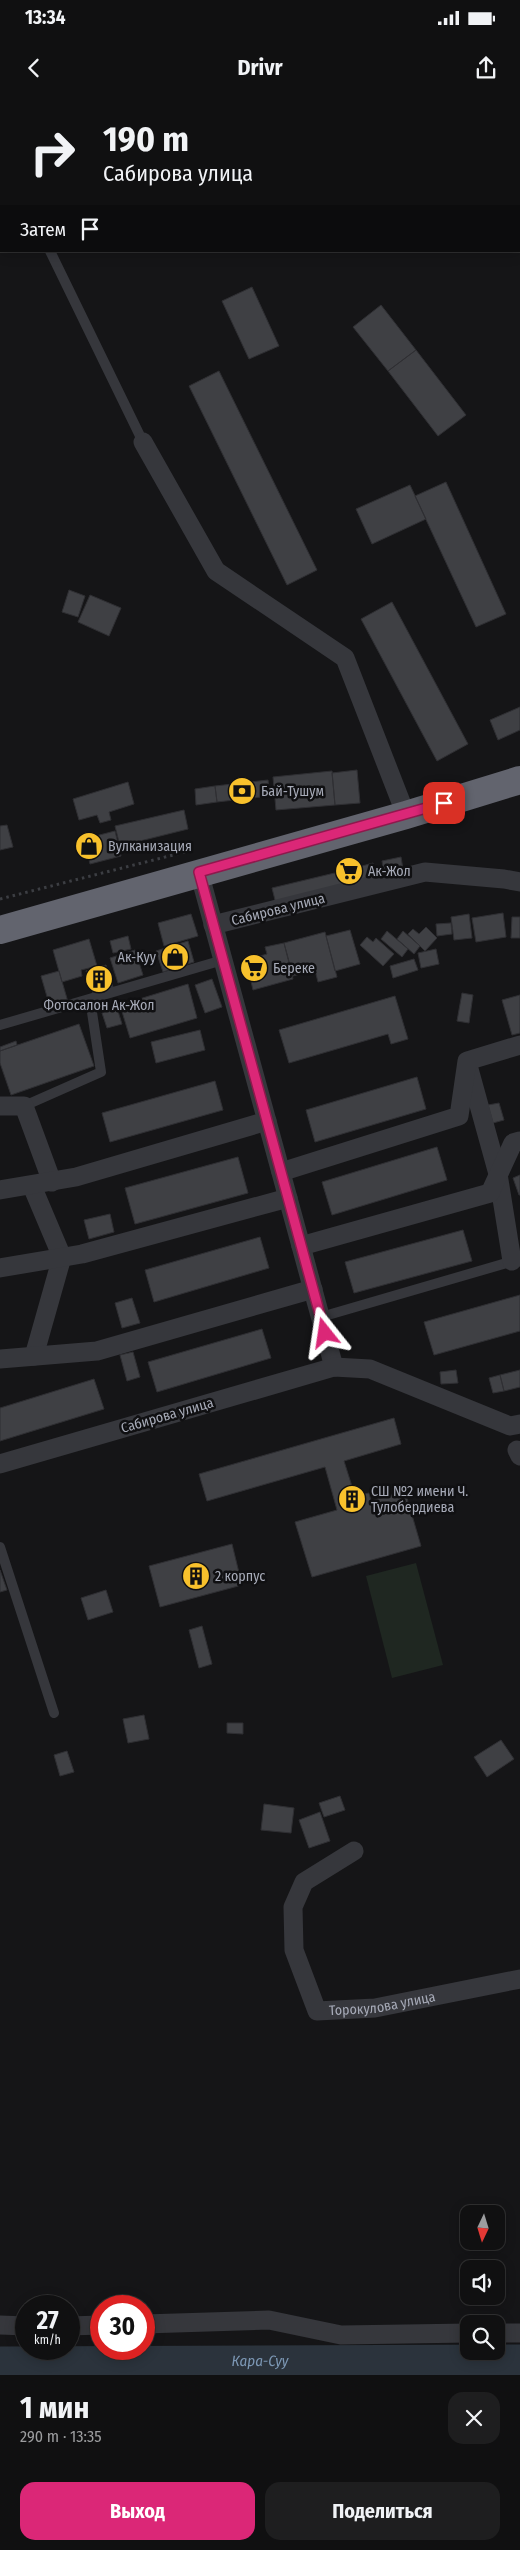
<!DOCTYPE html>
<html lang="ru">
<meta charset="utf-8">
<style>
:root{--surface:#101011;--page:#1e1e1f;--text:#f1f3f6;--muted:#9c9d9f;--line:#303031;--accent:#db2777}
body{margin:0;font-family:"Fira Sans Condensed",sans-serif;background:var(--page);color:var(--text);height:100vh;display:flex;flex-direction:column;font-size:19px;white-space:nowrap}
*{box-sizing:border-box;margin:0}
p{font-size:16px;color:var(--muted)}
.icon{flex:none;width:28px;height:28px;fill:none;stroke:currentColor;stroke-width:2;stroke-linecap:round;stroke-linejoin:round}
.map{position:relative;height:2275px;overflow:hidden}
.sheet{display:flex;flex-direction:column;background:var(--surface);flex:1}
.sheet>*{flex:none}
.top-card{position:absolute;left:0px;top:0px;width:520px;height:152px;box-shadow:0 2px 12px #0003,0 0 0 1px var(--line);background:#101011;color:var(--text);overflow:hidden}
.needle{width:32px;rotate:184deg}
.buttons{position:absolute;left:460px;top:2105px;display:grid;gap:10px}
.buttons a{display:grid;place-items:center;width:45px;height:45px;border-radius:10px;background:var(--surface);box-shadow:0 2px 12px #0003,0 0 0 1px var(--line);font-size:25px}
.speed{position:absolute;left:15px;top:2195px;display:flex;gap:10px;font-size:25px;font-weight:700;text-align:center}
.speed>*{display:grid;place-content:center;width:65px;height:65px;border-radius:50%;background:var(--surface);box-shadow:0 2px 12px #0003,0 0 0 1px var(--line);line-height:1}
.speed small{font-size:12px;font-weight:400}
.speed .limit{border:8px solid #d22;background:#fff;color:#111}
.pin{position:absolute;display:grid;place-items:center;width:42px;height:42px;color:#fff;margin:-21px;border-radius:10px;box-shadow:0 2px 8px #0006}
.me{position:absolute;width:55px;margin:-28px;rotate:345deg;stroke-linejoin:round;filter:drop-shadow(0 0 4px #0008)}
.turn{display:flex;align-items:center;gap:18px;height:105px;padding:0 20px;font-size:22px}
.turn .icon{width:65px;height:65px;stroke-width:2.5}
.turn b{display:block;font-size:35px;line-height:42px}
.then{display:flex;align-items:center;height:48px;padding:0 20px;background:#0003;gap:10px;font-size:19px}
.round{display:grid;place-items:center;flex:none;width:52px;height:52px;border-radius:15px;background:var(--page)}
.overview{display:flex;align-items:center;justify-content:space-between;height:85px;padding:0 20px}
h1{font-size:30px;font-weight:700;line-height:38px}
.action{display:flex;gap:10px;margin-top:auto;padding:10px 20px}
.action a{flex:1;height:58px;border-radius:15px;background:var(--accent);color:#fff;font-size:20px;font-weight:700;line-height:58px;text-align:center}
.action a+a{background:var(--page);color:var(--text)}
.status{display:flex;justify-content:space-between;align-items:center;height:35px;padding:0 25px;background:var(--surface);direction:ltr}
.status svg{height:14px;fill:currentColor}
header{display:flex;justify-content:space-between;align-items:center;height:65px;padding:0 20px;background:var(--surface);font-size:22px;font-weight:700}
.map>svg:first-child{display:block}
.green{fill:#1f2721}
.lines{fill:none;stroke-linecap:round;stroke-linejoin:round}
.river{stroke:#2b333c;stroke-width:31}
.building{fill:#3f4044;stroke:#2f2f33}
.path{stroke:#3c3e43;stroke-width:3;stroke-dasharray:2.5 4;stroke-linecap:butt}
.lane{stroke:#36373c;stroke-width:10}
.street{stroke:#36373c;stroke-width:19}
.highway{stroke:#62646e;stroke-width:28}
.route-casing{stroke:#8e194d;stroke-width:12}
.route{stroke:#db2777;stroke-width:9}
.labels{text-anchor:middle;stroke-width:5;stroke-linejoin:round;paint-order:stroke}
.poi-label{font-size:14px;fill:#a7abb8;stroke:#101012;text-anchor:start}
.street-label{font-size:14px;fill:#a7abb8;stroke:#101012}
.water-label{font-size:15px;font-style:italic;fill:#7c97b4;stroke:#101012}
</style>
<div class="status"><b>13:34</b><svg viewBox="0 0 49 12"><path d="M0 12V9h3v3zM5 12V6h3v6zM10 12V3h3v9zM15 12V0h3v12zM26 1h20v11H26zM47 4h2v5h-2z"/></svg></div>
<header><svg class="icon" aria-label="back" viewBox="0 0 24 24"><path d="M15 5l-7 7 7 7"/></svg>Drivr<svg class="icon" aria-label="share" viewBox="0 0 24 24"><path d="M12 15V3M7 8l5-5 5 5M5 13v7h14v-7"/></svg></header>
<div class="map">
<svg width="520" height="2275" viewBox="0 0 520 2275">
<rect width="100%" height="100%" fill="#151517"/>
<path class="green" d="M416,1463L443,1565L392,1578L366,1476Z"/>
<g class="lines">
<path class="river" id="s1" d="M0,2262L520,2260"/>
</g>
<path class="building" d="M252,187L279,246L249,259L222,201Z
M381,205L416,250L388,271L353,227Z
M416,250L466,315L438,336L388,271Z
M219,271L317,470L287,485L189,286Z
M446,382L506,514L476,527L415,396Z
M410,385L426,419L372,444L356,409Z
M69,490L85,496L78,517L62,512Z
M90,495L121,508L109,536L78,522Z
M392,502L468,644L437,661L361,519Z
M520,607V630L498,640L490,620Z
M357,670L360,703L335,705L332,673Z
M332,671L335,705L276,710L273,677Z
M268,680L270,696L217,702L215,686Z
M128,682L134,704L109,712L111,720L100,723L97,715L79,720L73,699Z
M215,686L217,702L196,705L195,689Z
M184,710L188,729L120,746L115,726Z
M7,725L13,747L0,750V726Z
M115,731L121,756L90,764L84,739Z
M401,757L403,769L384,772L382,761Z
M373,763L377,779L348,786L344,771Z
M343,771L347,787L276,804L272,788Z
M503,813L506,837L476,842L472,818Z
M191,814L198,836L164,846L158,823Z
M469,814L472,838L454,840L451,817Z
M512,817H520V838H511Z
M451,823L452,834L437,836L436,824Z
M426,827L437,838L425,851L408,834L413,829L419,834Z
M350,830L360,864L335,871L326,836Z
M387,831L408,849L402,857L381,839Z
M403,831L420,846L414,854L397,839Z
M325,832L337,877L318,882L315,870L293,876L284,843Z
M128,836L131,849L113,853L110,841Z
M367,837L373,842L376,838L394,854L383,866L360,845Z
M89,839L97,866L81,870L82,876L62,882L53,850Z
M188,841L194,862L163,872L156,851Z
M284,843L293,879L253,890L246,860L267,854L265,847Z
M436,849L439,864L421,868L418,853Z
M135,850L143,875L118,883L110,858Z
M414,859L418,870L393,878L390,866Z
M106,865L113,887L93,893L86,871Z
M59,871L68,902L50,907L41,876Z
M212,879L222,907L205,913L195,885Z
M188,884L197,918L130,938L120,905Z
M462,893L473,895L469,923L457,921Z
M520,895V933L512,935L502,900Z
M395,896L408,939L391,944L388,934L289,963L279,930Z
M117,908L122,924L107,928L102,913Z
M79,924L94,966L11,995L0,963V951Z
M200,930L205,950L156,963L151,942Z
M16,941L17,945L0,951V947Z
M417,977L426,1009L315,1042L306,1010Z
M215,981L223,1010L110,1042L102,1013Z
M499,1003L504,1020L493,1023L488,1005Z
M437,1047L447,1080L332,1115L322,1082Z
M238,1057L248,1093L135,1124L125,1088Z
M520,1075V1095H519L513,1078Z
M110,1114L114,1132L89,1139L84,1120Z
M463,1130L472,1161L354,1193L345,1162Z
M260,1137L269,1168L154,1202L145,1170Z
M520,1195V1231L434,1255L424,1222Z
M132,1198L140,1223L122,1228L115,1203Z
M262,1229L271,1258L157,1292L148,1262Z
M133,1252L140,1277L127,1281L120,1255Z
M456,1270L458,1283L441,1284L440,1272Z
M520,1270V1287L504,1291L500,1275Z
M500,1275L504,1291L493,1293L489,1278Z
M94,1279L104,1309L0,1341V1308Z
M394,1318L401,1344L344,1361L355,1396L369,1393L371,1401L405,1391L421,1446L312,1477L295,1422L337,1410L325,1367L207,1401L199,1374Z
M232,1444L242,1485L160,1507L149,1466Z
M0,1470L7,1490L0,1492Z
M106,1490L113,1512L88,1520L81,1498Z
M202,1526L212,1564L199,1568L189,1530Z
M144,1615L149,1639L128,1643L123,1619Z
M227,1623H243V1634L227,1633Z
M501,1640L514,1659L487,1677L474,1657Z
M67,1651L74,1672L60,1676L54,1655Z
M340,1696L345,1710L324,1717L319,1703Z
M264,1704L294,1708L291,1733L261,1730Z
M320,1712L330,1741L309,1748L299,1720Z"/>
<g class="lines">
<path class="path" d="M0,799L193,750"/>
<path class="lane" d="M0,48L1,50
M50,151L143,342
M0,925L223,860
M24,1006L101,972L90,899
M321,1217L517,1160
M0,1447L54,1613"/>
<g class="street">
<path d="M143,342L216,471L345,558L406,715"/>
<path d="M199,772L334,1267"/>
<path d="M213,825L425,772L504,779L520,782"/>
<path d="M469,969L498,1074L512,1161"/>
<path d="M0,1006H24L52,1082"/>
<path d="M281,1072L459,1016L467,961L520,945"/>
<path d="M32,1086L62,1157L34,1256"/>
<path d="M0,1090L76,1077L267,1021"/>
<path d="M301,1146L490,1093L513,1043L520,1041"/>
<path d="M0,1168L82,1154L288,1098"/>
<path d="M0,1259L97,1251L313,1189"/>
<path d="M517,1350L520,1356"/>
<path d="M0,1364L334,1267L370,1269L510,1326L520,1324"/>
<path id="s2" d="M354,1751L304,1782L293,1807L294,1850L317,1911L375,1908L520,1879"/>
<path d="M144,2224L269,2220L341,2235L469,2233"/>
<path d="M0,2225L26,2226"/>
<path d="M69,2226L101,2225"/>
<path d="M496,2233H520"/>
</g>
<path class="highway" d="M0,830L406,715L520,680"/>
</g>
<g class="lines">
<g class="route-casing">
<path id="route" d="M325,1233L199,772L444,703"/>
</g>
<use href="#route" class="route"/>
</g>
<defs>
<g id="bank-disc" transform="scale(1.4375)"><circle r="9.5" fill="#f8c12c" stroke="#101012"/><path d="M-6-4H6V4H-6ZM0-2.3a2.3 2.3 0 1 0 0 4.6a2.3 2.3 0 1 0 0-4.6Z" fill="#111"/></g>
<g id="shop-disc" transform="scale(1.4375)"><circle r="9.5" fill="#f8c12c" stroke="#101012"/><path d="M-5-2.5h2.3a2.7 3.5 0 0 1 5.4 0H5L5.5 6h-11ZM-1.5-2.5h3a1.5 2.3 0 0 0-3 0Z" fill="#111"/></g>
<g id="supermarket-disc" transform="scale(1.4375)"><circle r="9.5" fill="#f8c12c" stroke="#101012"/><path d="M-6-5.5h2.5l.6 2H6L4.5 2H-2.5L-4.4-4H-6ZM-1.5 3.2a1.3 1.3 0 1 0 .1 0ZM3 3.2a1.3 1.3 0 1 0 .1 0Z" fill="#111"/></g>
<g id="building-disc" transform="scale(1.4375)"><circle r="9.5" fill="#f8c12c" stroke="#101012"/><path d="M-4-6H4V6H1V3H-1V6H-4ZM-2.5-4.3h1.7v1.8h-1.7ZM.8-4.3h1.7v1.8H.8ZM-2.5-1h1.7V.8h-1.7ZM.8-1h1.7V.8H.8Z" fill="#111"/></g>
</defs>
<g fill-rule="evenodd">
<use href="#bank-disc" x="242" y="691"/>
<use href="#shop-disc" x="89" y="746"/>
<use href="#supermarket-disc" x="349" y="771"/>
<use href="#shop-disc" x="175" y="857"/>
<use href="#supermarket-disc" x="254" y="868"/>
<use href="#building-disc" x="99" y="879"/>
<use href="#building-disc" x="352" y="1399"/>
<use href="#building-disc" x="196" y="1476"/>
</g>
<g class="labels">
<g class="poi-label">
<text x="261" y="696">Бай-Тушум</text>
<text x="108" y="751">Вулканизация</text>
<text x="368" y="776">Ак-Жол</text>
<text x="156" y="862" text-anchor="end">Ак-Куу</text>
<text x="273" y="873">Береке</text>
<text x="99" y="910" text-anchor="middle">Фотосалон Ак-Жол</text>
<text x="371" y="1396">СШ №2 имени Ч.<tspan x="371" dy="16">Тулобердиева</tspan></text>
<text x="215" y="1481">2 корпус</text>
</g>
<g class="street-label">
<text transform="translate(278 809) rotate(-14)" y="5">Сабирова улица</text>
<text transform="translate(167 1315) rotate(-16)" y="5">Сабирова улица</text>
<text dy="5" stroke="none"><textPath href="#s2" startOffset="260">Торокулова улица</textPath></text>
</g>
<g class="water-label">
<text dy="5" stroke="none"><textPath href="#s1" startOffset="260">Кара-Суу</textPath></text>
</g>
</g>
</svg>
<div class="buttons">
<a><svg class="needle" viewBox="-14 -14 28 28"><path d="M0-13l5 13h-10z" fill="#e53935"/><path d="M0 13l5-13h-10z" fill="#9c9d9f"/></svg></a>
<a><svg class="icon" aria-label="sound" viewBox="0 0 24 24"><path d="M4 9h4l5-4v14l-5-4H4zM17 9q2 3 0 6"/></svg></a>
<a><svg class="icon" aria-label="search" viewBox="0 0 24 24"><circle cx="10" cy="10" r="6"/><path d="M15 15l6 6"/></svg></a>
</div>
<div class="speed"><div>27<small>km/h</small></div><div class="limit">30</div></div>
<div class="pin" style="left:444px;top:703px;background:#d93025"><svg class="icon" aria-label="arrive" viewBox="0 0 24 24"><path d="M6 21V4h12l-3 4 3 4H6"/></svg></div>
<svg class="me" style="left:325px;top:1233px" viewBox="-20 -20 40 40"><path d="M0-17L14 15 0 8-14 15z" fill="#db2777" stroke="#fff" stroke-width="4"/></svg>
<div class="top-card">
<div class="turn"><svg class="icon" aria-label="right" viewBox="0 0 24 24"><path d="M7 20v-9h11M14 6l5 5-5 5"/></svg><div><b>190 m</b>Сабирова улица</div></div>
<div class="then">Затем<svg class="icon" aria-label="arrive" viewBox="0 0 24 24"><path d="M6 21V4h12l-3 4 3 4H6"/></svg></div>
</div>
</div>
<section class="sheet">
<div class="overview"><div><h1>1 мин</h1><p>290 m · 13:35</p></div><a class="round"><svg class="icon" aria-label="close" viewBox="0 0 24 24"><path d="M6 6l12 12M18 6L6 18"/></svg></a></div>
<div class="action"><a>Выход</a><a>Поделиться</a></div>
</section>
